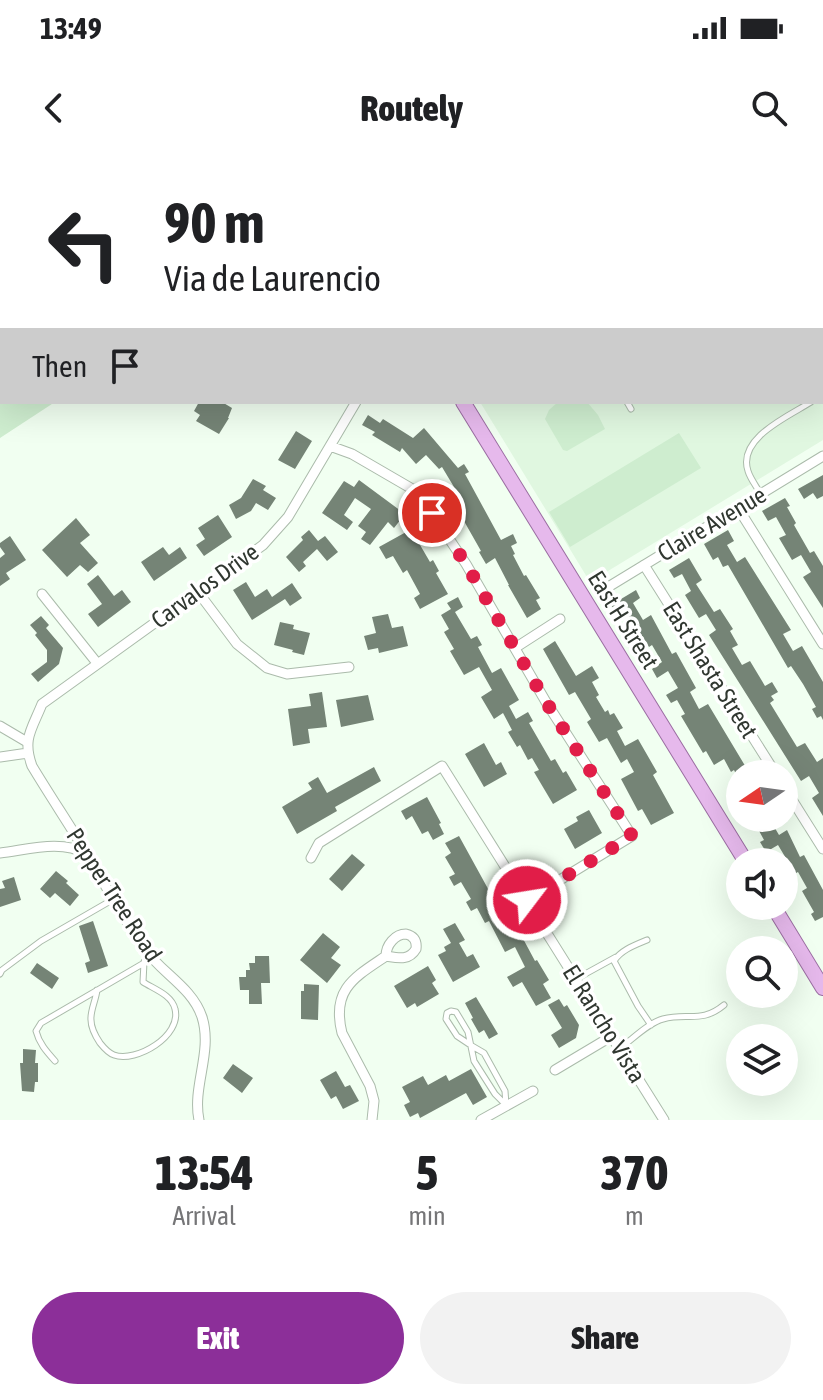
<!DOCTYPE html>
<style>
:root{--surface:#fff;--page:#f2f2f2;--text:#202124;--muted:#757577;--accent:#8c2f99}
body{margin:0;font-family:"Asap Condensed",sans-serif;background:var(--page);color:var(--text);height:100vh;display:flex;flex-direction:column;font-size:30px;white-space:nowrap}
*{box-sizing:border-box;margin:0}
p{font-size:26px;color:var(--muted)}
.icon{flex:none;width:44px;height:44px;fill:none;stroke:currentColor;stroke-width:2;stroke-linecap:round;stroke-linejoin:round}
.map{position:relative;height:960px;overflow:hidden}
.panel{display:flex;flex-direction:column;background:var(--surface);flex:1}
.panel>*{flex:none}
.hud{position:absolute;left:0px;top:0px;width:824px;height:244px;box-shadow:0 8px 32px #0002;background:#fff;color:var(--text);overflow:hidden}
.needle{width:52px;rotate:257deg}
.tools{position:absolute;left:726px;top:600px;display:grid;gap:16px}
.tools a{display:grid;place-items:center;width:72px;height:72px;border-radius:50%;background:var(--surface);box-shadow:0 8px 32px #0002;font-size:40px}
.pin{position:absolute;display:grid;place-items:center;width:68px;height:68px;color:#fff;margin:-34px;border:4px solid #fff;border-radius:50%;box-shadow:0 2px 8px #0007}
.me{position:absolute;width:88px;margin:-44px;rotate:59deg;stroke-linejoin:round;filter:drop-shadow(0 0 6px #0008)}
.turn{display:flex;align-items:center;gap:28px;height:168px;padding:0 32px;font-size:36px}
.turn .icon{width:104px;height:104px;stroke-width:2.5}
.turn b{display:block;font-size:56px;line-height:68px}
.then{display:flex;align-items:center;height:76px;padding:0 32px;background:#0003;gap:16px;font-size:30px}
.eta{display:flex;justify-content:space-evenly;align-items:center;height:136px;text-align:center}
.eta b{font-size:48px;font-weight:800;line-height:56px}
.cta{display:flex;gap:16px;margin-top:auto;padding:16px 32px}
.cta a{flex:1;height:92px;border-radius:48px;background:var(--accent);color:#fff;font-size:32px;font-weight:800;line-height:92px;text-align:center}
.cta a+a{background:var(--page);color:var(--text)}
.status{display:flex;justify-content:space-between;align-items:center;height:56px;padding:0 40px;background:var(--surface);direction:ltr}
.status svg{height:22px;fill:currentColor}
header{display:flex;justify-content:space-between;align-items:center;height:104px;padding:0 32px;background:var(--surface);font-size:36px;font-weight:800}
.map>svg:first-child{display:block}
.built{fill:#e0f7e0}
.green{fill:#ceedcf}
.building{fill:#758476}
.lines{fill:none;stroke-linecap:round;stroke-linejoin:round}
.lane-casing{stroke:#abbbab;stroke-width:7}
.street-casing{stroke:#abbbab;stroke-width:11}
.primary-casing{stroke:#9b6ea2;stroke-width:16}
.highway-casing{stroke:#9b6ea2;stroke-width:20}
.lane{stroke:#fff;stroke-width:5}
.street{stroke:#fff;stroke-width:9}
.primary{stroke:#e6b9ec;stroke-width:14}
.highway{stroke:#d58bdf;stroke-width:18}
.route{stroke:#e11d48;stroke-width:14;stroke-dasharray:0 25.2}
.labels{text-anchor:middle;stroke-width:7;stroke-linejoin:round;paint-order:stroke}
.street-label{font-size:24px;fill:#303730;stroke:#fff}
</style>
<div class="status"><b>13:49</b><svg viewBox="0 0 49 12"><path d="M0 12V9h3v3zM5 12V6h3v6zM10 12V3h3v9zM15 12V0h3v12zM26 1h20v11H26zM47 4h2v5h-2z"/></svg></div>
<header><svg class="icon" aria-label="back" viewBox="0 0 24 24"><path d="M15 5l-7 7 7 7"/></svg>Routely<svg class="icon" aria-label="search" viewBox="0 0 24 24"><circle cx="10" cy="10" r="6"/><path d="M15 15l6 6"/></svg></header>
<div class="map">
<svg width="823" height="960" viewBox="0 0 823 960">
<rect width="100%" height="100%" fill="#f1fff1"/>
<path class="built" d="M340,0H823V280L590,422L480,242H822V2H341Z"/>
<path class="green" d="M2,86V242H55L0,278V88Z
M558,242H587L598,255L605,269L567,291L563,290L545,259L549,250Z
M679,273L701,308L570,387L549,352Z"/>
<path class="building" d="M199,242H222L232,248L228,258H229L219,274L196,261L200,255L194,251Z
M368,255L380,263L383,259L413,278L424,268L458,308L464,304L469,312L465,314L501,380L513,374L517,383L511,386L515,394L513,395L524,416L526,415L540,438L536,440L541,449L527,458L508,425H509L495,398L486,404L479,392L481,391L456,347L454,348L448,337L457,332L442,307L439,309L426,295L416,304L402,288L400,292L372,275L375,272L362,265Z
M296,271L312,281L295,309L278,300Z
M823,315V336L817,339L813,333L804,339L798,329Z
M253,319L266,326L263,330L276,338L268,350L256,343L251,351L236,359L229,345L241,338Z
M359,320L405,354L394,368L388,362L370,385L361,379L366,372L358,366L371,349L355,338L344,355L353,362L347,370L322,353L344,321L354,327Z
M785,338L790,346L787,347L796,363L794,365L810,393L814,391L823,406V448L803,417L811,412L801,395L792,400L779,378L786,375L776,357L768,361L762,351Z
M218,355L232,377L204,396L196,385L205,379L198,368Z
M76,358L90,375L80,383L98,403L88,412L80,405L67,417L42,390Z
M417,366L422,375L416,378L430,402L433,400L439,411L436,413L448,434L420,449L414,438L420,434L407,410L403,413L393,396L386,399L379,387Z
M309,370L318,381L325,376L338,392L327,401L317,389L303,402L306,406L299,412L286,397L303,380L301,377Z
M728,370L734,381L727,385L737,402L745,397L791,470L783,474L793,491L802,486L823,522V560L821,556L817,558L812,549L816,547L803,524L791,506L788,508L728,405L723,407L718,397L713,400L704,384Z
M10,376L26,400L6,413L10,419L0,426V398L5,394L0,387V383Z
M163,387L169,395L180,387L187,398L154,421L141,402Z
M689,398L702,420L696,424L714,452L720,449L733,469L730,471L738,485L732,488L742,505L750,501L765,526L772,522L778,532L771,536L774,540L770,543L797,587L805,583L817,602L823,598V656L812,638L819,633L809,616L801,621L709,475L716,470L706,454L699,458L685,435L691,431L682,414L674,418L669,410Z
M98,415L114,436L122,430L131,442L98,467L88,454L102,444L87,424Z
M246,422L255,437L267,429L272,437L292,423L302,438L290,446L285,439L252,460L233,430Z
M636,430L640,438L633,443L643,460L651,455L672,494L676,492L696,528L690,532L699,549L708,544L750,614H736L734,610L731,612L724,599L714,605L706,591L703,593L681,556L685,554L677,540L671,543L666,535L678,528L668,511L657,518L652,509L662,502L652,485L649,487L633,462L629,465L624,456L619,459L611,445Z
M458,437L463,447L455,452L471,479L477,476L482,485L478,487L492,513L501,508L519,540L509,546L516,559L528,552L533,561L529,563L551,601L555,599L563,613L566,611L577,630L553,644L534,612L539,610L532,598L528,600L520,585L517,587L508,572L512,570L503,553L494,559L481,537L492,530L479,507L464,515L450,491L454,489L444,472L449,469L441,455L451,449L447,443Z
M388,454L392,468L403,466L408,486L379,493L378,488L368,490L364,476L376,473L372,457Z
M41,456L49,465L46,468L63,488L59,504L38,522L31,514L47,502V490L35,475L37,473L30,465Z
M280,462L294,465L293,469L310,473L304,495L292,492L293,490L274,485Z
M555,481L576,516L592,506L599,518L592,522L599,535L596,537L605,552L608,550L610,555L614,553L623,568L617,571L625,586L638,579L657,612L653,615L674,653L651,665L642,649L638,651L621,619L634,612L627,599L621,603L607,578L599,582L587,562L591,559L575,532L569,535L543,489Z
M322,532L327,567L308,569L310,583L293,586L288,549L311,546L309,534Z
M368,535L374,560L341,567L336,540Z
M484,583L496,605L501,602L507,614L484,627L465,594Z
M374,607L381,621L335,647L337,651L297,674L282,647L312,629L308,623L318,617L327,633Z
M427,637L441,663L439,664L444,674L433,680L428,671L422,674L412,656L406,660L401,651Z
M589,650L602,673L575,689L564,669L578,661L576,657Z
M760,658H769L779,675L787,670L800,697L804,695L823,730V757L815,761L811,754L814,752L802,731L807,728L798,712L792,715L787,707L790,705L778,685L766,692L760,682L764,680L758,669L764,665Z
M459,676L514,776L520,773L535,801L537,800L549,820L543,824L551,838L536,846L522,822L513,827L507,817L525,807L515,787L505,792L489,761L485,763L477,748L471,751L466,742L471,739L461,722L454,726L449,717L455,714L445,697L451,693L445,683Z
M352,694L365,705L342,731L329,719Z
M56,711L68,721L66,723L79,735L70,746L55,733L50,738L40,729Z
M14,717L21,740L0,747V729L5,728L2,721Z
M93,761L108,806L88,813L85,803L90,801L79,766Z
M455,763L465,780L459,783L467,797L473,794L480,807L453,822L438,795L446,791L444,787L451,783L443,769Z
M323,773L340,787L331,798L341,805L327,823L300,800Z
M255,796H269L270,823H261L262,844H249V830H240L239,817H246V810H250L249,803H255Z
M37,803L59,818L52,829L30,813Z
M428,806L436,820L432,823L439,834L417,847L415,843L407,848L394,826Z
M304,824L319,825L318,860L301,859V831H304Z
M476,837L498,874L489,879L484,870L479,873L471,859L473,858L465,843Z
M559,839L564,847L567,845L579,865L576,878L559,888L551,875L562,868L548,845Z
M23,889L36,890L35,903H38V922H35L34,932L22,931L20,903H23Z
M233,904L253,918L242,933L223,918Z
M471,909L487,937L473,945L466,933L420,958L418,953L410,957L404,945L410,942L402,927L423,916L428,925L446,915L449,921Z
M336,911L345,927L350,925L359,941L343,949L336,936L331,939L320,920Z"/>
<g class="lines">
<g class="lane-casing">
<path id="lane" d="M764,2L768,0
M822,235H823
M627,242L631,249
M760,333C756,326 750,318 748,311C737,278 789,256 811,242
M647,780C635,785 621,790 614,801L638,846L651,865
M0,814L2,810L41,781L112,740
M576,819L616,797
M97,830C96,840 90,851 91,860C91,868 96,877 100,883C104,888 108,893 114,895C136,903 182,876 175,849C172,835 154,829 143,822L144,802
M472,886L457,876L446,859L447,853L451,851L456,852L468,872L474,901L495,934L506,945L505,931L484,893L472,886
M620,888C633,879 648,863 663,859C688,852 701,864 724,845
M55,901C46,891 39,883 36,871L41,863L144,803"/>
</g>
<g class="street-casing">
<path id="street" d="M330,286L352,294L414,330L421,337L466,404L546,542L632,676L527,740
M738,348L823,484
M644,405L776,614
M198,432L237,484L267,508L287,514L349,507
M600,432L823,296
M42,434L97,503
M515,488L560,459
M0,566L27,582
M0,597L28,593
M784,627L823,689
M0,693C27,690 62,679 86,694
M311,698L319,683L442,606L664,960
M555,910L612,876
M199,960C192,926 213,892 202,857C192,827 161,813 144,788C123,758 105,725 87,694C69,664 50,636 32,606C22,579 32,569 42,544L263,385L288,357L356,242
M372,960L374,941L370,926L342,873C331,829 355,817 386,796C386,785 395,774 406,774C414,776 417,781 416,789C409,801 398,798 386,796
M481,960L533,931"/>
</g>
<g class="primary-casing">
<path id="primary" d="M304,0L305,2
M328,0L329,2
M463,242L746,702
M773,746L823,828"/>
</g>
<g class="highway-casing">
<path id="highway" d="M75,2L77,0
M0,69L2,68
M0,90L2,89"/>
</g>
<use href="#lane" class="lane"/>
<use href="#street" class="street"/>
<use href="#primary" class="primary"/>
<use href="#highway" class="highway"/>
</g>
<g class="lines">
<path class="route" d="M432,353L466,404L546,542L632,676L527,740"/>
</g>
<g class="labels">
<g class="street-label">
<text transform="translate(712 364) rotate(-31)" y="8">Claire Avenue</text>
<text transform="translate(205 426) rotate(-36)" y="8">Carvalos Drive</text>
<text transform="translate(623 460) rotate(58)" y="8">East H Street</text>
<text transform="translate(710 510) rotate(58)" y="8">East Shasta Street</text>
<text transform="translate(114 735) rotate(57)" y="8">Pepper Tree Road</text>
<text transform="translate(604 864) rotate(58)" y="8">El Rancho Vista</text>
</g>
</g>
</svg>
<div class="tools">
<a><svg class="needle" viewBox="-14 -14 28 28"><path d="M0-13l5 13h-10z" fill="#e53935"/><path d="M0 13l5-13h-10z" fill="#757577"/></svg></a>
<a><svg class="icon" aria-label="sound" viewBox="0 0 24 24"><path d="M4 9h4l5-4v14l-5-4H4zM17 9q2 3 0 6"/></svg></a>
<a><svg class="icon" aria-label="search" viewBox="0 0 24 24"><circle cx="10" cy="10" r="6"/><path d="M15 15l6 6"/></svg></a>
<a><svg class="icon" aria-label="layers" viewBox="0 0 24 24"><path d="M12 4l9 5-9 5-9-5zM3 14l9 5 9-5"/></svg></a>
</div>
<div class="pin" style="left:432px;top:353px;background:#d93025"><svg class="icon" aria-label="arrive" viewBox="0 0 24 24"><path d="M6 21V4h12l-3 4 3 4H6"/></svg></div>
<svg class="me" style="left:527px;top:740px" viewBox="-20 -20 40 40"><circle r="17" fill="#e11d48" stroke="#fff" stroke-width="3"/><path d="M0-11L8 9 0 5-8 9z" fill="#fff"/></svg>
<div class="hud">
<div class="turn"><svg class="icon" aria-label="left" viewBox="0 0 24 24"><path d="M17 20v-9H6M10 6l-5 5 5 5"/></svg><div><b>90 m</b>Via de Laurencio</div></div>
<div class="then">Then<svg class="icon" aria-label="arrive" viewBox="0 0 24 24"><path d="M6 21V4h12l-3 4 3 4H6"/></svg></div>
</div>
</div>
<section class="panel">
<div class="eta">
<div><b>13:54</b><p>Arrival</p></div>
<div><b>5</b><p>min</p></div>
<div><b>370</b><p>m</p></div>
</div>
<div class="cta"><a>Exit</a><a>Share</a></div>
</section>
